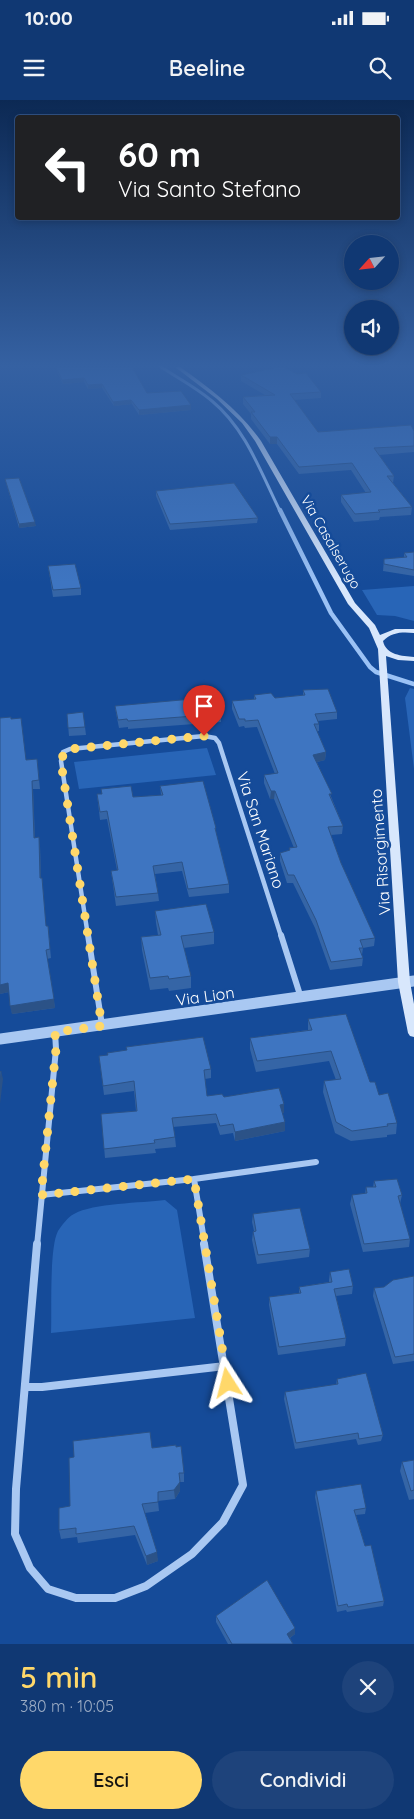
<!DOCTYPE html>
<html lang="it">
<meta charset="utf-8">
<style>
:root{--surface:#103873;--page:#1e437b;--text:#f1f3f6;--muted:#9cacc4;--line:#305285;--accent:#ffd86a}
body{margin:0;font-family:Quicksand,sans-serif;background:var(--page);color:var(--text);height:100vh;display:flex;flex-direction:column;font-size:19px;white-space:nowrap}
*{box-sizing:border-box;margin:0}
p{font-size:16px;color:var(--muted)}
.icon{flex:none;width:28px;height:28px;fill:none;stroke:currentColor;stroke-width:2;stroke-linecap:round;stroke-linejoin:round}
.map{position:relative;height:1544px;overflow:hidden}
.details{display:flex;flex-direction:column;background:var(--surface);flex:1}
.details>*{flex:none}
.guide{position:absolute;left:15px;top:15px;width:385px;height:105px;border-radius:5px;box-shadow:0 2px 8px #0003,0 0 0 1px var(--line);background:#202124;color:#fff;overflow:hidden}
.needle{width:32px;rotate:243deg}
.buttons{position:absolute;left:344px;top:135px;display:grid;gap:10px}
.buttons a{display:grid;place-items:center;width:55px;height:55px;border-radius:50%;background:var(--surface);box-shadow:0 2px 8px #0003,0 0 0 1px var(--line);font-size:25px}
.pin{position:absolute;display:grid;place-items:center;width:42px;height:42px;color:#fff;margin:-51px -21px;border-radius:50% 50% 50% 0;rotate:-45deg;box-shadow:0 0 5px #0007}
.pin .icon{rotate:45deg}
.me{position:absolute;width:55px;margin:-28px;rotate:351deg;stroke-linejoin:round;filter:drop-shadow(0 0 4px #0008)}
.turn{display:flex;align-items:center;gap:18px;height:105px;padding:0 20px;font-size:22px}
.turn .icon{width:65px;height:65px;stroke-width:2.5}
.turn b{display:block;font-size:35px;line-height:42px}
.round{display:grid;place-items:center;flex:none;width:52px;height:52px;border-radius:26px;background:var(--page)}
.head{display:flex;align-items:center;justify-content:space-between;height:85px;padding:0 20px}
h1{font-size:30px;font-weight:600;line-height:38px;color:var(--accent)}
.primary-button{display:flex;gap:10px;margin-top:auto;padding:10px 20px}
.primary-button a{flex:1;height:58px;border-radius:30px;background:var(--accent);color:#111;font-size:20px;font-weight:600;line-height:58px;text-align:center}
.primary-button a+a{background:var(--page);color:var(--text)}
.status{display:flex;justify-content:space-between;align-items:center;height:35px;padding:0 25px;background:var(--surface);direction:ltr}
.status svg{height:14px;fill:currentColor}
header{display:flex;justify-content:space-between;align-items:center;height:65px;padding:0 20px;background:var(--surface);font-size:22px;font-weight:600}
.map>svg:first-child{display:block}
.green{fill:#2865b7}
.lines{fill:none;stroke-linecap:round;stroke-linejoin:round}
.stream-far1{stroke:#9bc2f5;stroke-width:3}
.stream{stroke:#9bc2f5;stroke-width:4.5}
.minor-far2{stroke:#a9c8f2;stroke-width:4.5}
.minor-far1{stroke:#a9c8f2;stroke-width:6}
.minor{stroke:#a9c8f2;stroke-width:8}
.tertiary{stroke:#a9c8f2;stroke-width:11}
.secondary{fill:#d8e7fc;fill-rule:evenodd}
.wall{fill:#3565a6}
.shaded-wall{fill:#2b5287}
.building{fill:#3e75c1;stroke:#2b5287}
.route{stroke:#ffd86a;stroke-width:9;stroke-dasharray:0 16.2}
.labels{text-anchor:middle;stroke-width:5;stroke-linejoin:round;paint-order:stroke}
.far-street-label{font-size:14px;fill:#fff;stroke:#154b99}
.street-label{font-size:16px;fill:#fff;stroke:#154b99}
</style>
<div class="status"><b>10:00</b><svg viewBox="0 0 49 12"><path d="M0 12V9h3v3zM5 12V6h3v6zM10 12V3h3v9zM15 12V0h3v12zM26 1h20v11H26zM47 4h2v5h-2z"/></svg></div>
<header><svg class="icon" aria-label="menu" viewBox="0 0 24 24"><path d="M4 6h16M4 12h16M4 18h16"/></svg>Beeline<svg class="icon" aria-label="search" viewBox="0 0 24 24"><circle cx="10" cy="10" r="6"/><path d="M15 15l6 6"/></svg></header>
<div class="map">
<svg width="414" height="1544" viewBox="0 0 414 1544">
<rect width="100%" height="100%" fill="#154b99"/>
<path class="green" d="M414,486V521L395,516L377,515L362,490Z
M410,588L414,589V669L405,598Z
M207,648L216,675L79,689L74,662Z
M165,1100L177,1110L195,1218L51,1233C52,1211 49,1148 58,1131C62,1125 68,1117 74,1114C93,1103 142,1103 165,1100Z"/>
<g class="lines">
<path class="stream-far1" d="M161,267C178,278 197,288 212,301C246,329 261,373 280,411"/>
<path class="stream" d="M280,410L331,513L370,567L376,572L414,584"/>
<path class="minor-far2" d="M88,836L61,661L63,652L70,649L204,636L215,638L219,643L281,836"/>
<path class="minor-far1" d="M88,835L102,925
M281,835L301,898
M194,1079L205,1146
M41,1095L194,1079L316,1062
M37,1146L56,949L55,932"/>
<path class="minor" d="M37,1144L16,1389L15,1434L30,1468L48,1489L76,1498H115L146,1486L192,1454L223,1422L243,1385L204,1144
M25,1287H42L225,1266"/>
<path class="tertiary" d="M0,939L414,881"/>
<path class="secondary" d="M175,267H180C211,289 239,310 261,341L355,503L375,525L380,535L395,529H414V533C402,532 392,532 383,541C386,555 402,556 414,557V561L398,560L386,556L410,882L414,904V937L410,936L408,933L398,882L378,549L369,528L348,504L255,341L242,323L217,299Z"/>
</g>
<path class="wall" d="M55,267H132L147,293L191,310L139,315L132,304L114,306L102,288L88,289L84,282L63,284Z
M241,275L321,292V298L294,300L318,332L414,331V352L379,355L394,376L393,383L412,407L411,415L380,417L379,420L354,422L341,402V395L366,393L351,370L299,374L277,344H270L251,319V314L243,304V297L265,295L241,281Z
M5,379L36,426L19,428Z
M156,391L258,418L257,423L170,430L156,396Z
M414,452V476L383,471L384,459L404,458V453Z
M48,466L81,488V495L53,497Z
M303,590L337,612V619L318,621L319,624V631H317L326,652L325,660L317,662L343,726L342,734L331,735L341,763L375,838L374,846L363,848L362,855L363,858L362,866L330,870L315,828L293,783H287L280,761V753L289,751V748H294L274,699H270L264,683V675L275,674L257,627L245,628L244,626L239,627L232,609V601L254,599V595L275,598L303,595Z
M115,606L221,614V622L128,629V627L119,628L116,613Z
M67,614L85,627L86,635L69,636Z
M11,619L26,660L37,659L40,689H33L35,738L40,746L41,778L46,826H48L51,858L47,859L55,908L12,914L9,892L0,894Z
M160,686L216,728V734L229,784V793L189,797L182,771L155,774L158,793L159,801L116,806L111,771L117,770L107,719L100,720L97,694L133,697L161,695Z
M155,811L214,832V844L184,848L191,876V888L169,891L168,888L150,890L142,850L141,837L158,835L156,823Z
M308,919L370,982L397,1023L396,1034L387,1035V1037L351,1041L335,1033L323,992L324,981L336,980L329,961L256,972L250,949V938L308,930Z
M99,956L211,969V978L205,979L207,996L284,1004V1013H282L285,1031L235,1041L233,1033L220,1035L216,1023L173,1027L175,1037L176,1047L155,1049L156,1053L105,1058L101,1014L136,1011L134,991L104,995Z
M374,1081L402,1095L400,1104L410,1139L409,1147L363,1152L350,1104L352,1095L365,1094L366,1087H373Z
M253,1114L310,1149L309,1157L257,1164L252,1140L253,1132L254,1131L252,1122Z
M330,1172L353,1186L352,1194L336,1196L346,1238L345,1246L278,1255L269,1205V1197L299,1193V1187L329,1182V1180Z
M414,1176V1261L393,1264L373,1196L374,1188L384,1187Z
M337,1279L383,1335L381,1341L358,1345L356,1339L295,1349L284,1299L285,1292L336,1285Z
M176,1347L184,1373V1382H180V1391L175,1399L158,1401L159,1411L145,1413L158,1461L147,1465L135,1435L78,1443L77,1437L61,1439L59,1430L70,1406L152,1348Z
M414,1360V1399L409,1400L400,1371L402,1362Z
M316,1391L366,1408L365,1414L356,1415L365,1446L384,1501L383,1506L347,1512L346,1510L337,1512L315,1397Z
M216,1516L295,1528V1534L290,1538L293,1544H228L216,1522Z"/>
<path class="shaded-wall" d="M84,278V282L63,284L62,280Z
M102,284V288L88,289V285Z
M131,300L132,304L114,306L113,302Z
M191,305V310L139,315V310Z
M270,337H277V344H270Z
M35,422L36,426L19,428V424Z
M326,652L325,660L313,663V655Z
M32,681L33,689L35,746L34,738Z
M271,691H275L274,699H270Z
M39,737L40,746L41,787L40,778Z
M8,883L9,892L0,894V885Z
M54,899L55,908L12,914L10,906Z
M1,971L3,979L0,1004V984Z
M284,1004V1013L279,1014L280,1005Z
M285,1022V1031L235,1041V1032Z
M180,1382V1391L175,1399L174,1390Z
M157,1452L158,1461L147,1465L146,1456Z
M295,1528V1534L287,1540V1534Z"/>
<path class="building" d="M56,267H132L147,293L181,291L191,305L139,310L131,300L113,302L102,284L88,285L84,278L62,280Z
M279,267H284L297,274L306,273L321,292L290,294L318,332L411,325L414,331V346L374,348L394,376H387L412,407L378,410L380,412L355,414L341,395L371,392L352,363L299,367L277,337H270L251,312H255L243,297L275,295L241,275Z
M19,378L35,422L19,424L5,379Z
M234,383L258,418L170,424L156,391Z
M414,452V470L384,464V459L407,457L404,453Z
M75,464L81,488L53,490L48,466Z
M328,589L337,612L315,614L319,624H314L326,652L313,655L332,694H329L343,726L328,727L341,763L375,838L360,840L363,848H359L363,858L331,862L316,820L294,775H288L280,753L290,750L289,748L297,747L275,691H271L264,675L278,673L258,620L245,621V619H239L232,601L256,599L254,595L271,593L275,598L305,595L303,590Z
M214,597L221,614L128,621L127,619L118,620L115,606Z
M83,612L85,627L68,628L67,614Z
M11,617V619L21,618L26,660L37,659L39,680L32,681L34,738L39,737L40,778H42L46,826H48L50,849L46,850L54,899L10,906L8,883L0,885V618Z
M203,681L216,728H215L229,784L188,789L182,762L153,766L158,793L116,797L111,771L118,770L107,711L100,712L97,694H102L101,689L131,686L133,697L163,695L160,686Z
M206,804L214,832L181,836L191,876L169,879L168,876L150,878L141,837L161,835L155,811Z
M346,914L370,982H375L379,995L388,993L397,1023L387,1024L388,1026L352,1031L336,1022L324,981L341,979L331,951L257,961L250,938L312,930L308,919Z
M203,937L211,969L204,970L207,996L222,994L224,997L279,988L284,1004L280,1005L285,1022L235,1032L233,1024L220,1026L216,1014L172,1018L175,1037L154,1040L155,1043L104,1049L101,1014L137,1011L134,981L103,986L99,956L108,955L107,953L127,950L126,947Z
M1,971L0,984V972Z
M397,1079L402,1095L398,1096L410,1139L364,1144L352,1095L367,1093L366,1087H376L374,1081Z
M300,1108L310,1149L258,1155L253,1132L256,1131L253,1114Z
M349,1169L353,1186L334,1189L346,1238L279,1247L269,1197L301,1193L299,1187L332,1182L330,1172Z
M414,1176V1254L395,1257L374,1188L384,1187L393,1180Z
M366,1273L383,1335L359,1339L358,1333L296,1343L285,1292L338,1284L337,1279Z
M150,1332L152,1348L176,1345V1347L181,1346L184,1373H179L180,1382L174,1390L158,1392V1402L142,1404L157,1452L146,1456L134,1426L76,1434V1428L59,1430V1408L70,1406L69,1358L74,1357L73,1341Z
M414,1360V1390L411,1391L402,1362Z
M361,1384L366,1408L354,1410L365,1446L371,1445L384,1501L348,1507L347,1504L338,1506L316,1391Z
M267,1480L295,1528L287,1534L293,1544H232L216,1516Z"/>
<linearGradient id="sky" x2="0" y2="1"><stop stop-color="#0c2954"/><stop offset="0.55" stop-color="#3561a2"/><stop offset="1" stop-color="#3561a2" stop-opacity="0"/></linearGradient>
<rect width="414" height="483" fill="url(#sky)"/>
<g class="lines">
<path class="route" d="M204,636L70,649L64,652L61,662L102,926L55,932L56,949L41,1095L194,1079L228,1283"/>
</g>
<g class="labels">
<g class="far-street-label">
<text transform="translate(331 442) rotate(60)" y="5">Via Casalserugo</text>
</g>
<g class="street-label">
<text transform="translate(261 730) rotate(72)" y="6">Via San Mariano</text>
<text transform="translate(380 752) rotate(-94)" y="6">Via Risorgimento</text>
<text transform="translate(205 896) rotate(-8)" y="6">Via Lion</text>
</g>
</g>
</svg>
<div class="buttons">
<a><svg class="needle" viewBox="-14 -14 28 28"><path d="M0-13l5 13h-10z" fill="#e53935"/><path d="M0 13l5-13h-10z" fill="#9cacc4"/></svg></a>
<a><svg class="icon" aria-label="sound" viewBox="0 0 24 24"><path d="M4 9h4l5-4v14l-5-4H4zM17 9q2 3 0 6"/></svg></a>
</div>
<div class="pin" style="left:204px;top:636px;background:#d93025"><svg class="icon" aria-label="arrive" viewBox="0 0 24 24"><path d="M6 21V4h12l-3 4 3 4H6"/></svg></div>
<svg class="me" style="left:228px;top:1283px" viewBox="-20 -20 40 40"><path d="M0-17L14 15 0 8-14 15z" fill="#ffd86a" stroke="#fff" stroke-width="4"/></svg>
<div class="guide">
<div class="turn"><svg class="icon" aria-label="left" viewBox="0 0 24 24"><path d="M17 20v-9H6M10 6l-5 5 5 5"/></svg><div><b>60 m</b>Via Santo Stefano</div></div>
</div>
</div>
<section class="details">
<div class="head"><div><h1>5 min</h1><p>380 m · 10:05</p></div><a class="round"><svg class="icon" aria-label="close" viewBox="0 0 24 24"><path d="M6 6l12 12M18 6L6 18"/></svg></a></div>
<div class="primary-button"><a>Esci</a><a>Condividi</a></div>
</section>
